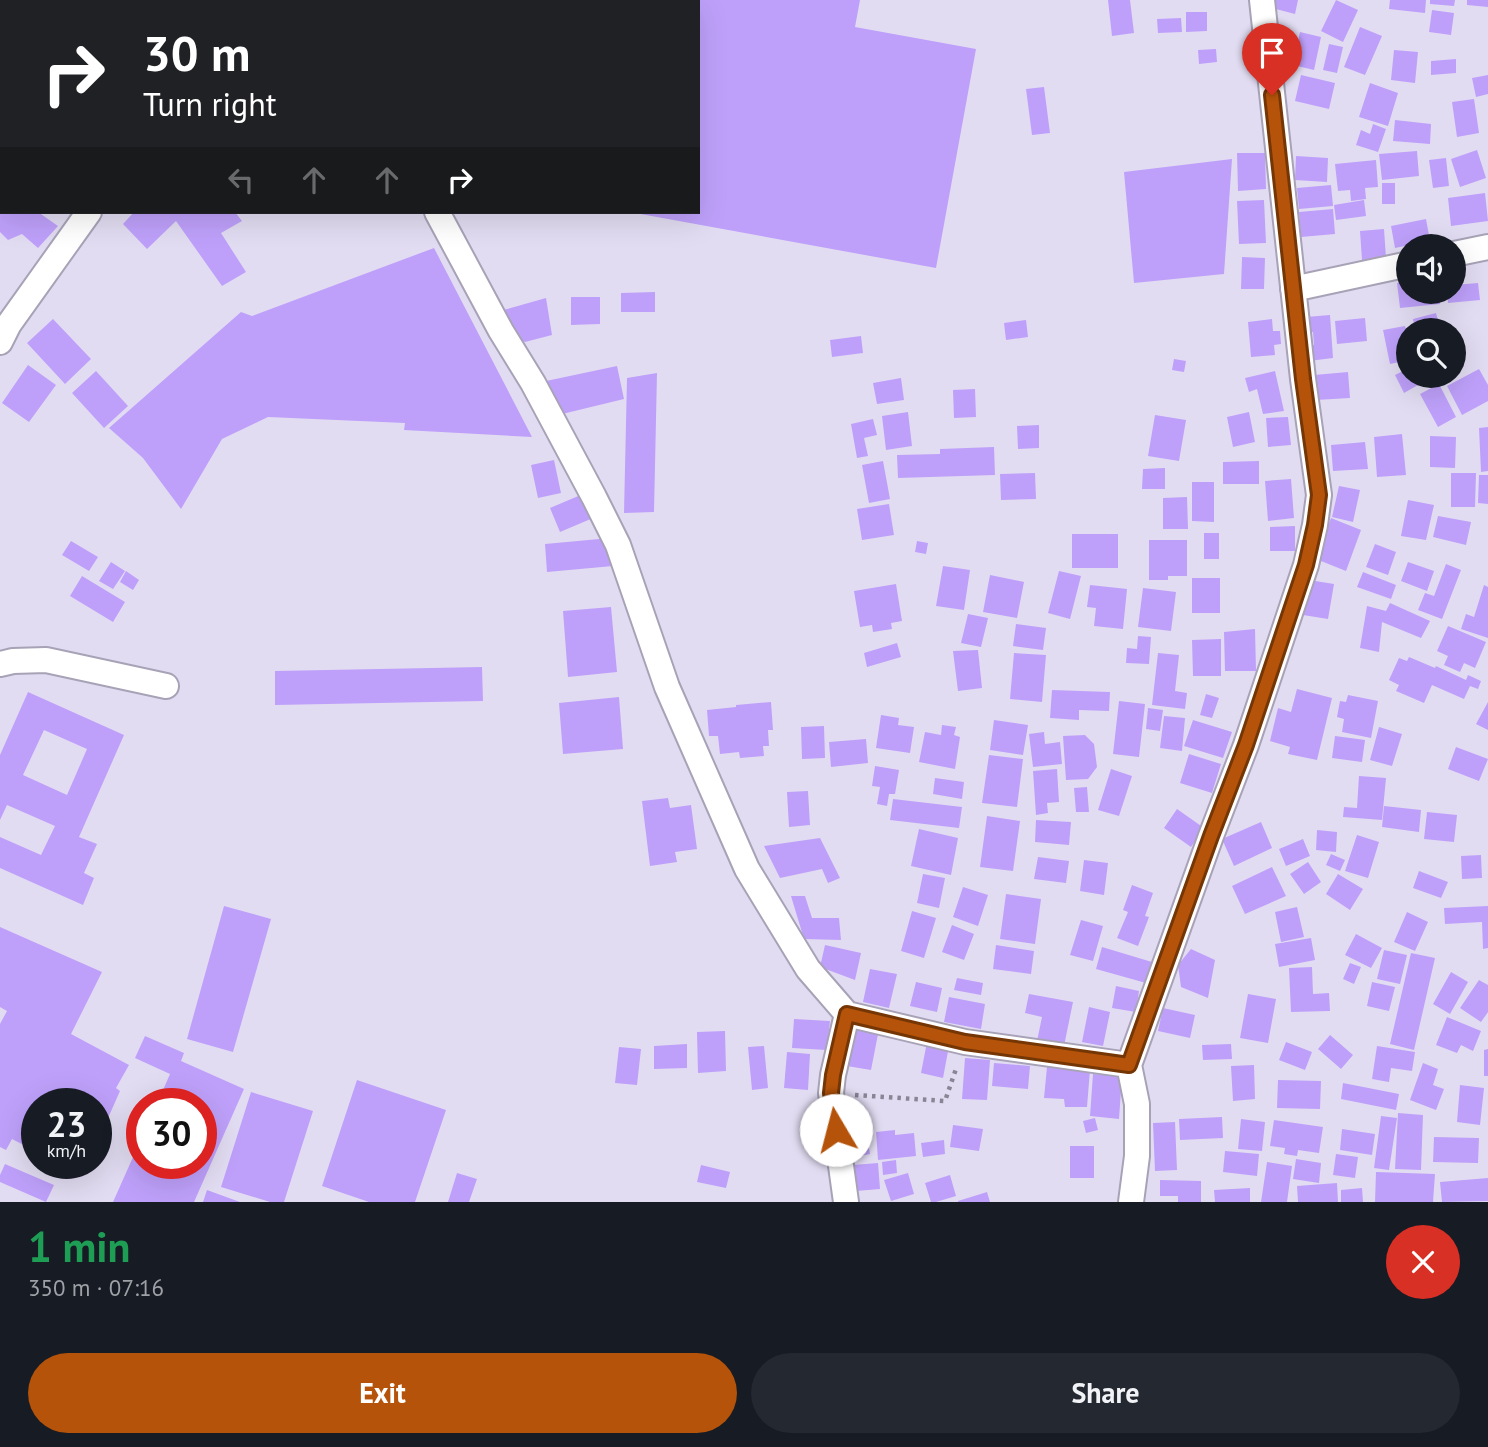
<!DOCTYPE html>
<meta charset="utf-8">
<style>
:root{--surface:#171b24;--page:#242831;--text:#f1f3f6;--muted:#9ea1a6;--accent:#b45309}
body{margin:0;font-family:"PT Sans",sans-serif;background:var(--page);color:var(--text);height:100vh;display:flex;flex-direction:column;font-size:26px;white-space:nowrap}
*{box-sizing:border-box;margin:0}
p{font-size:23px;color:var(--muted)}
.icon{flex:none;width:38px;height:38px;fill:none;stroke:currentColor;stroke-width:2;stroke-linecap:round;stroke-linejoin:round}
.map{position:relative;height:1202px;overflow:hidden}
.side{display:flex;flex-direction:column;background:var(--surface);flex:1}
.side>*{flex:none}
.hud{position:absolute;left:0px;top:0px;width:700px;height:214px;box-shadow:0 7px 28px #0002;background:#202124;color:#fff;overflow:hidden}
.controls{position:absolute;left:1396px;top:234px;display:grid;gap:14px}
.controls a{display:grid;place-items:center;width:70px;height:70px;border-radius:50%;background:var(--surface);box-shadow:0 7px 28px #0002;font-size:35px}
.speed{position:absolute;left:21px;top:1088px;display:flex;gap:14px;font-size:35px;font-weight:700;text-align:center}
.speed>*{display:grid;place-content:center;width:91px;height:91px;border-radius:50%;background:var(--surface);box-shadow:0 7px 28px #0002;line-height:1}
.speed small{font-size:18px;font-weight:400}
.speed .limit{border:10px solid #d22;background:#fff;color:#111}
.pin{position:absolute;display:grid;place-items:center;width:60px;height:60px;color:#fff;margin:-72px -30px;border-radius:50% 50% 50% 0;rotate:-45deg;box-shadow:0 0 7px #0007}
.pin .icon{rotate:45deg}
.me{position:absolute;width:77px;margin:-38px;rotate:352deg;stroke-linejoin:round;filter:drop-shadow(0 0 5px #0008)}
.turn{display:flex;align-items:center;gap:24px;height:147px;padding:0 28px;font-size:32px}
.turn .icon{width:91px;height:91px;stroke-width:2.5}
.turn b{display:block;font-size:49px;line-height:60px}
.lanes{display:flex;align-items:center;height:66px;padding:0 28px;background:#0003;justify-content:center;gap:35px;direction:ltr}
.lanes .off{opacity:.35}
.round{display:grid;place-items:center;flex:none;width:74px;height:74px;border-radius:37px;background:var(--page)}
.summary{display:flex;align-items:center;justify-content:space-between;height:119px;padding:0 28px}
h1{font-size:42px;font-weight:800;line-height:52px;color:#1e9e55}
.cta{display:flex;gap:14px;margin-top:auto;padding:14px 28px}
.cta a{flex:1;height:80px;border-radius:42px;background:var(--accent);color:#fff;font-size:28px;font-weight:800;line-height:80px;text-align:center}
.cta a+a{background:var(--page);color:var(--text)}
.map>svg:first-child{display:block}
.building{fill:#bea0fa;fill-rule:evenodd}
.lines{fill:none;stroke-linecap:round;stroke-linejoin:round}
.street-casing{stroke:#a8a2b7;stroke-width:28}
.path{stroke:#898595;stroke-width:4.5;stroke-dasharray:3.5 5;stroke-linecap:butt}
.street{stroke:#fff;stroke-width:24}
.route-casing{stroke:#753606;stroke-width:18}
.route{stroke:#b45309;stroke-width:12}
</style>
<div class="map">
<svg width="1488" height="1202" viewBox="0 0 1488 1202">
<rect width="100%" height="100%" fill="#e2dcf2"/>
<path class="building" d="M698,0H860L855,27L976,49L936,268L635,213V212H698Z
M1108,0H1130L1134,33L1112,36Z
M1274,0H1298L1295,14L1272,8Z
M1336,0L1358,10L1343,42L1321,31Z
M1390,0H1426L1425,13L1389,9Z
M1430,0H1455L1454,6L1430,4Z
M1467,0H1488V7L1467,5Z
M1432,10L1454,13L1451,35L1429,32Z
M1186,12H1207V31L1186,32Z
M1181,18L1182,32L1158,33L1157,19Z
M1360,27L1382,36L1365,75L1344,67Z
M1300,32L1321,37L1314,70L1293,65Z
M1329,44L1343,47L1337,73L1323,70Z
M1216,49L1217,62L1199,64L1198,50Z
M1394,50L1418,52L1415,83L1391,80Z
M1456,59V73L1431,75V61Z
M1301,75L1335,83L1329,109L1295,101Z
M1488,75V94L1476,97L1472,78Z
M1370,83L1398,93L1388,126L1359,117Z
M1044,87L1050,133L1032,135L1026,89Z
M1474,99L1479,133L1457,137L1452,102Z
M1395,120L1431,124L1430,144L1393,141Z
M1373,124L1386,129L1378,152L1356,145L1361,130L1370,134Z
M1477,150L1486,178L1460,187L1451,159Z
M1417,151L1419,176L1382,180L1379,154Z
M1237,153H1265L1266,189L1238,191Z
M1296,156L1328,158L1327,182L1295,180Z
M1446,158L1449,186L1433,188L1429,160Z
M1232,159L1224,274L1134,283L1124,172Z
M1376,160L1378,187L1365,188L1366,199L1351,201L1350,190L1338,191L1335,164Z
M1382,183H1395V204H1382Z
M1331,185L1333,206L1299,209L1297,188Z
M1485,193L1488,221L1451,226L1448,198Z
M1264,200L1266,243L1239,244L1237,201Z
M1364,200L1366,216L1336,220L1334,205Z
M1333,209L1335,234L1301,237L1299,212Z
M0,212H38L58,226L38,248L22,234L8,240L0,232Z
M134,212H235L242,221L221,233L246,272L222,286L176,221L147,249L123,224Z
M1426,219L1430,241L1395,248L1391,226Z
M1384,229L1386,258L1362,260L1360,231Z
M434,248L532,437L404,430L405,423L268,417L222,439L181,509L143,458L109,428L241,312L252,316Z
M1242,257L1265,258L1264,289H1241Z
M1409,282V292H1439L1440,304L1400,308L1397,283Z
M1478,283L1480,300L1448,303L1447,292H1454V285Z
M655,292V312H621V293Z
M571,297H600V324L571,325Z
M546,298L552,335L525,342L508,333L500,311Z
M1436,313L1441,331H1415L1413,319Z
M1330,315L1333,358L1309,361L1308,345H1314L1313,332L1307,333L1306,317Z
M1365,318L1367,341L1337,344L1335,321Z
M53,319L91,359L65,384L27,343Z
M1272,319L1273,331H1280L1281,344L1274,345L1275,355L1251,357L1248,322Z
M1026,320L1028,337L1006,340L1004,323Z
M1405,326L1409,342V360L1390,364L1383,330Z
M861,336L863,353L832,357L830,340Z
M1174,359L1186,361L1184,372L1172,370Z
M28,365L56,385L29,422L2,403Z
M617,366L624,399L558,415L546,381Z
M1409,368V376H1422L1425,381L1404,393L1395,375Z
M1479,369L1488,385V401L1462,415L1447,386Z
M96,371L128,406L104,428L72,393Z
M1275,371L1284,411L1263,414L1257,389L1249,392L1245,378Z
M1348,372L1350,398L1316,400L1314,375Z
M657,373L654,512L624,513L627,378Z
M901,378L904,400L877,404L873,383Z
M1439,384L1456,417L1438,427L1420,394Z
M975,389L976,417L954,418L953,390Z
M908,412L912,446L886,450L882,416Z
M1249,412L1255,442L1233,447L1227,417Z
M1155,415L1186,420L1179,461L1148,456Z
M1288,417L1291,445L1268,447L1266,418Z
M873,419L877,435L864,438L868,456L857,458L851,424Z
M1039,425V448L1018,449L1017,426Z
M1488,427V471L1481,472L1479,428Z
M1402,434L1406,475L1377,477L1374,437Z
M1430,436L1456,437L1455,468L1430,467Z
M1365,442L1368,469L1333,471L1331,445Z
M994,447L995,475L898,478L897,455L940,454V449Z
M554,460L561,493L538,498L531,465Z
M883,461L890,499L869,503L862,465Z
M1259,461V484H1223V462Z
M1165,468V489H1142L1143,469Z
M1035,473L1036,499L1001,500L1000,474Z
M1451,473H1476L1475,507H1451Z
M1479,475H1488V504L1478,503Z
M1291,479L1294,518L1268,521L1265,481Z
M1192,482H1214V522L1192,521Z
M1339,486L1360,490L1353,522L1332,517Z
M583,494L593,518L560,532L550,508Z
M1187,497L1188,529H1163V498Z
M1408,500L1434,505L1426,540L1401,536Z
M889,504L894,535L862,540L857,509Z
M1438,516L1471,522L1466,545L1433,537Z
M1331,518L1361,530L1346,571L1316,559Z
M1295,526V551H1270V527Z
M1204,533H1219V559H1204Z
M1072,534H1118V568H1072Z
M610,538L613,566L547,572L545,544Z
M1149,540H1187V576H1168V580H1149Z
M71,541L98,557L89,571L62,555Z
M917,541L928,543L926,554L915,552Z
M1375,544L1396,552L1388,575L1366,567Z
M111,562L125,571L113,589L99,581Z
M1408,562L1434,571L1427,591L1401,581Z
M1446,564L1461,570L1442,619L1418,610L1425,593L1434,596Z
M943,566L970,570L964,610L936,606Z
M126,571L139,580L133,590L120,582Z
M1059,571L1081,576L1070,619L1048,613Z
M1363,572L1396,585L1391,599L1357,587Z
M990,575L1024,582L1017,618L983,612Z
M82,576L125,602L113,622L70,596Z
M1192,578H1220V613H1192Z
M1309,580L1334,584L1328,619L1303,615Z
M896,584L902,621L891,623L892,629L873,632L872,625L860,627L854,591Z
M1090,585L1127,589L1123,629L1094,626L1096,608L1087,607Z
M1484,585L1488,587V638L1461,629L1466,614L1474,617Z
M1143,588L1176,592L1171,631L1138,627Z
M1390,603L1430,621L1421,638L1382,622L1379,652L1360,648L1367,606L1386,611Z
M611,607L617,672L568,677L563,611Z
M968,614L988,618L981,647L961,643Z
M1016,624L1046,628L1043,650L1013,646Z
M1448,626L1486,642L1475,668L1464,663L1460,672L1444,665L1448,656L1437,651Z
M1255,629L1256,671H1225L1224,632Z
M1138,636L1151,637L1149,664L1126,663L1127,648L1137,649Z
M1221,639V676H1193L1192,640Z
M897,643L901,657L867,667L864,653Z
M978,650L982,688L958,691L953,651Z
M1014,653L1046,655L1042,702L1010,699Z
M1158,653L1179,655L1175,691L1187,693L1185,709L1152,705Z
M1409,657L1435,668L1436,666L1466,680L1468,675L1481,681L1478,689L1470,686L1464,699L1432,685L1424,703L1396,691L1399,685L1389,680L1399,658L1407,661Z
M482,667L483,701L275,705V671Z
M1297,689L1332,698L1317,760L1288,754L1290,747L1270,741L1278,708L1291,712Z
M1052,690L1110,692L1109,711L1079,710V720L1050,718Z
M28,692L124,735L79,837L97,844L84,873L94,878L83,905L0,868V837L41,855L55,826L7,805L0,820V755ZM44,730L87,749L67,795L23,775Z
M1206,694L1219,698L1212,718L1200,715Z
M1348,695L1378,701L1371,738L1342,732L1344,719L1337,717L1340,701L1346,702Z
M619,697L623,749L563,754L559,703Z
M1119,701L1145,704L1139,757L1113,754Z
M771,702L773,730H768L769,746H763L764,756L740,758L739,752L720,754L718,736H709L707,710L736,707V705Z
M1488,702V730L1476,724Z
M1148,708L1163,710L1160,731L1146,729Z
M881,715L899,718L898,725L914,727L910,753L876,748Z
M1164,716L1185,718L1182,751L1160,748Z
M994,720L1028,725L1023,755L990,750Z
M1193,720L1232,732L1223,758L1184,746Z
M942,725L956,727L954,735L960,737L955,769L919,762L925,732L941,735Z
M824,726L825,758L802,759L801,727Z
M1379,727L1402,734L1392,766L1370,760Z
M1044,732L1045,744L1060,742L1062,764L1033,767L1029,734Z
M1085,735L1094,744L1097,767L1088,779L1066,780L1063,736Z
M1335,736L1365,740L1362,762L1332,758Z
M866,739L868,763L831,767L829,742Z
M1456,747L1488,759L1479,781L1448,769Z
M1189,754L1221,764L1212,793L1180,783Z
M989,755L1023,759L1017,807L982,803Z
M875,766L899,770L895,794H889L887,806L877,804L880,787L872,786Z
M1057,769L1059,802L1047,803L1048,813L1036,815L1033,771Z
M1111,769L1132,776L1119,816L1098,810Z
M1359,776L1386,778L1382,820L1343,817L1344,807L1357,808Z
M935,778L964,782L962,799L933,794Z
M1087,787L1089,812H1076L1074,788Z
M808,791L810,825L789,827L787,792Z
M668,798L670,808L691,805L697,849L675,852L677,862L650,866L642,801Z
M893,799L962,807L959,828L890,820Z
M1384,806L1421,810L1419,832L1382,827Z
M1177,809L1204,828L1191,847L1164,828Z
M1427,812L1457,815L1454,842L1424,839Z
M987,816L1020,821L1013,871L980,867Z
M1036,820L1071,822L1069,845L1035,842Z
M1261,822L1272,848L1234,866L1222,839Z
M919,829L958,838L951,875L911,866Z
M1317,830L1337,832L1336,852L1316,850Z
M1357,835L1379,842L1368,878L1345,871Z
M820,838L840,878L828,883L822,869L780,878L764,846Z
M1303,839L1310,856L1286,866L1279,849Z
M1331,854L1345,860L1340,871L1326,865Z
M1481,855L1482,878L1462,879L1461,856Z
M1038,857L1069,861L1066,883L1034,879Z
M1084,860L1108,863L1104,895L1080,891Z
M1308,862L1321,882L1304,894L1290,874Z
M1272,867L1286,896L1245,914L1232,886Z
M1419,871L1448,882L1441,898L1413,888Z
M923,874L945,878L939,908L917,903Z
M1338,874L1363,889L1350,910L1326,894Z
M1132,885L1153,893L1145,916L1149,917L1138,946L1117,938L1128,912L1123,910Z
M963,887L988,895L978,926L953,917Z
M1006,894L1041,899L1035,944L1000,939Z
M791,896H805L812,918H839L841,940L804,939Z
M224,906L271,919L233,1052L187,1039Z
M1488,906V948L1483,949L1482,922L1445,924L1444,908Z
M1297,907L1304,937L1281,942L1275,912Z
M912,911L936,918L924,958L901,951Z
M1407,912L1428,922L1415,951L1394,942Z
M1081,920L1103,926L1093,961L1070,955Z
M952,925L974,934L964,960L942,952Z
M0,927L102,972L71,1034L129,1065L116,1088L120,1091L96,1145V1104H37V1152L12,1139L6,1150L0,1147V1024L7,1011L0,1007Z
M1356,934L1382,948L1371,968L1345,955Z
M1311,938L1315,960L1279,967L1275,944Z
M825,945L861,953L855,980L820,967Z
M996,945L1034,951L1031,974L993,969Z
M1102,947L1152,962L1146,983L1096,969Z
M1191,949L1215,960L1208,998L1181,987L1178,965Z
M1384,950L1407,955L1400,984L1377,979Z
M1411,953L1435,958L1414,1050L1390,1044Z
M1350,963L1361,967L1354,984L1343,979Z
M1312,967L1313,994L1329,993L1330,1011L1291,1012L1289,968Z
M870,969L897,974L889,1008L863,1002Z
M1451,972L1468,982L1450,1014L1433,1004Z
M957,978L983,983L981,995L954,990Z
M1479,980L1488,985V1012L1481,1022L1460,1008Z
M916,982L942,988L937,1012L910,1006Z
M1372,982L1395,987L1389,1011L1367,1006Z
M1116,986L1139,991L1136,1012L1112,1008Z
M1029,994L1073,1002L1064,1046L1037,1041L1042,1017L1025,1013Z
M1248,994L1276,999L1268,1043L1240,1038Z
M949,997L985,1004L981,1029L944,1022Z
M1089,1007L1110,1012L1103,1046L1082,1042Z
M1163,1008L1195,1015L1190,1038L1158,1031Z
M1447,1017L1481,1031L1473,1051L1461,1045L1457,1053L1436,1045Z
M794,1019L830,1021L827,1050L792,1048Z
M855,1025L879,1029L871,1070L847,1066Z
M725,1031L726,1071L698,1073L697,1032Z
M1330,1035L1353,1055L1341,1069L1318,1049Z
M145,1036L184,1053L181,1061L244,1089L194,1202H113L142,1137V1164H201V1104H157L170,1074L135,1058Z
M927,1042L949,1046L943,1078L921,1073Z
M1286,1042L1312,1052L1305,1070L1279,1060Z
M687,1044V1068L654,1069V1046Z
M1231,1044L1232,1059L1203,1060L1202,1045Z
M764,1046L768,1088L752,1090L748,1047Z
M1377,1046L1415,1052L1412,1071L1391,1068L1389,1082L1372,1079Z
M619,1047L641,1049L637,1085L615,1083Z
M1488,1049V1076H1484V1050Z
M787,1052L810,1054L808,1090L784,1088Z
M965,1058L990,1060L987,1100L962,1099Z
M994,1063L1030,1066L1028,1089L992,1086Z
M1423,1063L1438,1069L1433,1085L1444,1089L1436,1110L1410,1100Z
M1254,1065L1255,1099L1233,1101L1231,1066Z
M1047,1067L1090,1070L1087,1107H1065L1064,1099L1044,1098Z
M1093,1074L1122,1076L1119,1119L1090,1116Z
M357,1080L446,1110L415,1202H369L322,1186Z
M1278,1080L1321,1081L1320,1109L1277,1108Z
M1343,1083L1399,1094L1396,1110L1341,1099Z
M1460,1085L1484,1088L1480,1125L1457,1122Z
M251,1092L313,1111L284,1202H270L221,1187Z
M862,1109L870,1154L849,1158L842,1113Z
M1398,1113L1423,1115L1421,1170L1395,1169Z
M1381,1116L1397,1118L1389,1170L1374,1168Z
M1222,1117L1223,1138L1180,1140L1179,1119Z
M1095,1118L1098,1130L1086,1133L1083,1121Z
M1241,1119L1265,1122L1262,1151L1238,1149Z
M1274,1120L1323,1127L1319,1153L1298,1150L1297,1156L1284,1154L1285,1148L1270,1146Z
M1175,1122L1177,1170L1155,1171L1153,1123Z
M953,1125L983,1129L979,1151L950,1147Z
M1342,1129L1375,1134L1372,1155L1340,1150Z
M895,1130V1135L914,1133L916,1156L878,1160L876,1132Z
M1434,1137L1479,1138L1478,1163L1433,1162Z
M944,1140L945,1154L923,1157L921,1143Z
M1070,1146H1094V1178H1070Z
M1225,1151L1259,1154L1257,1176L1223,1172Z
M1336,1154L1358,1157L1355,1178L1333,1175Z
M1296,1159L1321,1163L1319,1183L1293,1179Z
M896,1160L897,1173L883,1175L882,1162Z
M1267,1162L1292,1166L1287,1202H1261Z
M878,1163L880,1189L856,1191L853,1165Z
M5,1164L54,1185L46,1202L0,1182V1175Z
M58,1164H88L82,1177Z
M701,1165L730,1172L726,1188L697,1182Z
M1376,1172L1435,1174L1433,1202H1375Z
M457,1173L477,1179L469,1202H448Z
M908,1173L914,1194L891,1201L884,1180Z
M950,1175L956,1196L936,1202H931L925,1183Z
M1488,1178V1201L1442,1202L1440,1182Z
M1160,1180L1201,1181V1202H1178V1196H1160Z
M1337,1183L1338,1202H1298L1297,1186Z
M1250,1188V1202H1215L1214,1190Z
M1362,1188L1363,1202H1341V1190Z
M207,1190L240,1202H203Z
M987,1192L990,1202H958V1201Z"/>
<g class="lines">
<g class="street-casing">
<path id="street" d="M181,2V0
M437,212L501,331L533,383L594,497L618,545L667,687L747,869L808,969L847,1014L965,1042L1129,1065
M1454,254L1488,247
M1293,289L1409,264
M0,342L9,324L89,212
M0,664L13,661L46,660L166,686
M846,1202L831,1093L833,1075L847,1014
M1131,1202L1137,1156V1104L1129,1065L1211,836L1246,745L1306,565L1315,525L1319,495L1303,379L1262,0"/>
</g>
<path class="path" d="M855,1095L945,1101L957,1066"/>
<use href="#street" class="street"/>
</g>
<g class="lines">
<g class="route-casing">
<path id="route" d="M836,1130L831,1093L833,1075L847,1014L965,1042L1129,1065L1211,836L1246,745L1306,565L1315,525L1319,495L1303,379L1272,95"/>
</g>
<use href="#route" class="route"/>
</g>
</svg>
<div class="controls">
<a><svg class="icon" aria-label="sound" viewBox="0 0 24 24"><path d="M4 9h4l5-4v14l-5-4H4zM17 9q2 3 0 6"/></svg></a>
<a><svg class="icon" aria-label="search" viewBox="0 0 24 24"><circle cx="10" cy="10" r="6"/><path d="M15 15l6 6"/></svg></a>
</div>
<div class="speed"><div>23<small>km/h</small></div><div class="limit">30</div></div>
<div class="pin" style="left:1272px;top:95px;background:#d93025"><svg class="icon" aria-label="arrive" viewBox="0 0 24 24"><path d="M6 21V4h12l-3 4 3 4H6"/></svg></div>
<svg class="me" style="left:836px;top:1130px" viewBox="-20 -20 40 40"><circle r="19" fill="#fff"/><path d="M0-13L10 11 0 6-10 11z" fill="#b45309"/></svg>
<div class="hud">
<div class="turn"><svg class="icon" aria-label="right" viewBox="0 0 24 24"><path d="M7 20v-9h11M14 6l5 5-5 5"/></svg><div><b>30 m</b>Turn right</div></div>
<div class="lanes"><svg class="icon off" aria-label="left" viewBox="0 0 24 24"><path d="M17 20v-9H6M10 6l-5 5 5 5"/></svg><svg class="icon off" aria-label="ahead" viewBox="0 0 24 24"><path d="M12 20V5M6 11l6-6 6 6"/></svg><svg class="icon off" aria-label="ahead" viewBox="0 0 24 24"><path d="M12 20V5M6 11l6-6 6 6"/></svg><svg class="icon" aria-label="right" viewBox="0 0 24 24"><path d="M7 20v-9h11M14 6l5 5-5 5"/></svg></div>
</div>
</div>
<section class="side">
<div class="summary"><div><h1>1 min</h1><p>350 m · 07:16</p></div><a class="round" style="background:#d93025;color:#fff"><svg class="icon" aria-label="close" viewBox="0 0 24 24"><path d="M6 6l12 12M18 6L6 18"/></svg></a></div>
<div class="cta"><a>Exit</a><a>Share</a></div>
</section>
